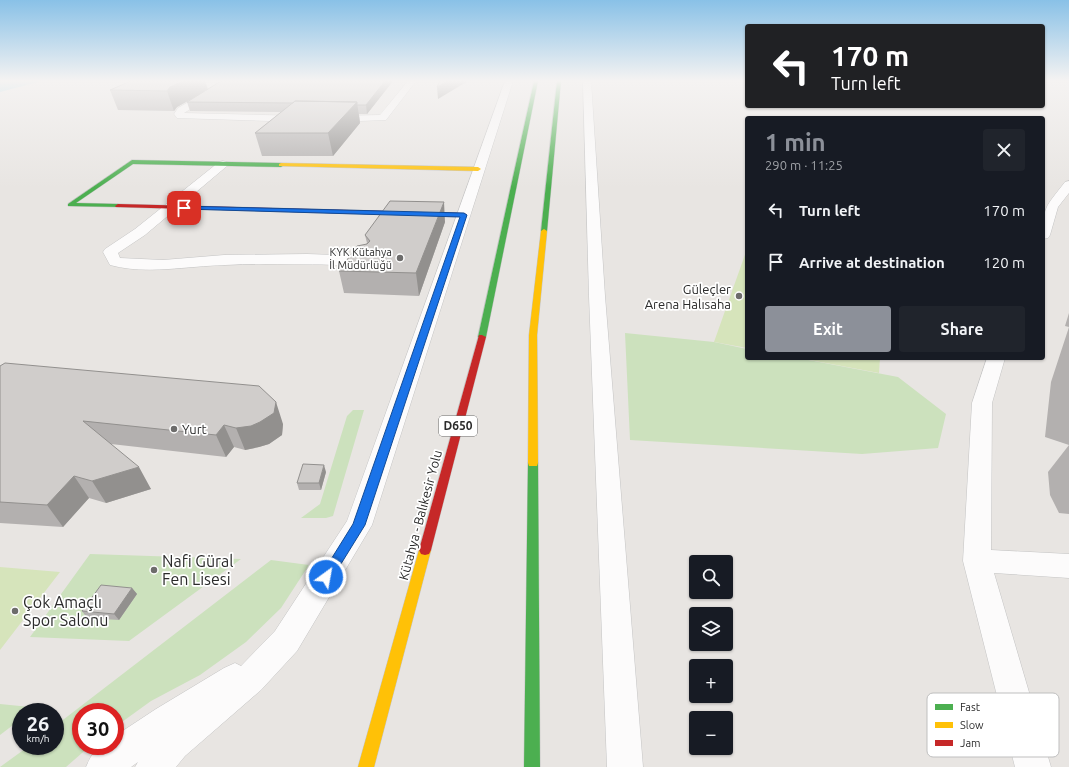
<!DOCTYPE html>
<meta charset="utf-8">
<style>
:root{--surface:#171b24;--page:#20242c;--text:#f1f3f6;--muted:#9ea1a6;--accent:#8c9099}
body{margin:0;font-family:Ubuntu,sans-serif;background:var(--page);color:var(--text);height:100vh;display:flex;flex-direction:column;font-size:15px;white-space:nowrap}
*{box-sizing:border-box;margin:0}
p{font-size:13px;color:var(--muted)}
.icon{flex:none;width:22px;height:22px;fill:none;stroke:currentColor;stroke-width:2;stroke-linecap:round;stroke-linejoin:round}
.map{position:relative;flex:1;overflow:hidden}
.details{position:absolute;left:745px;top:116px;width:300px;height:244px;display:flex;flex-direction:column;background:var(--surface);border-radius:4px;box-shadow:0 1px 3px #0004}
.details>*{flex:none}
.top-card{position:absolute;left:745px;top:24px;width:300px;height:84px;border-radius:4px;box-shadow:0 1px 3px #0004;background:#202124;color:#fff;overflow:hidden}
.tools{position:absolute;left:689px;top:555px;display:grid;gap:8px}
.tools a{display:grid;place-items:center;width:44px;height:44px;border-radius:4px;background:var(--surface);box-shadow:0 1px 3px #0004;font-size:20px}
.speed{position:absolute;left:12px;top:703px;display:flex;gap:8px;font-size:20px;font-weight:700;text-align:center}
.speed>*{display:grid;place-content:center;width:52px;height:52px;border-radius:50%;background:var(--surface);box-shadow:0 1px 3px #0004;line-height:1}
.speed small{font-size:10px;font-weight:400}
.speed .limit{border:6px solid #d22;background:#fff;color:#111}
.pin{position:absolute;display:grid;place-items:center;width:34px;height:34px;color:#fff;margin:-17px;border-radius:8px;box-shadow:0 2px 6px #0006}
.me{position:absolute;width:44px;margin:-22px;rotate:32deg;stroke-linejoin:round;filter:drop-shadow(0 0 3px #0008)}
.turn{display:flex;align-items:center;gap:14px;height:84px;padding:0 20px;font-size:18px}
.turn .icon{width:52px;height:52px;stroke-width:2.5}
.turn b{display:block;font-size:28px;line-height:34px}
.round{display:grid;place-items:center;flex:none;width:42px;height:42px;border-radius:4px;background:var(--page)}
.headline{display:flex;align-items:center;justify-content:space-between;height:68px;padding:0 20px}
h1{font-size:24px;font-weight:600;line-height:30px;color:var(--accent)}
.action{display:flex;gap:8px;margin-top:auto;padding:8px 20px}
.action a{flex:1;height:46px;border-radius:4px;background:var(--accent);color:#fff;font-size:16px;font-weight:600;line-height:46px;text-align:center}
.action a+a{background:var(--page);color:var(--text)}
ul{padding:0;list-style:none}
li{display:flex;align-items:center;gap:12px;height:52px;padding:0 20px}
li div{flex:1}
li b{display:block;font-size:15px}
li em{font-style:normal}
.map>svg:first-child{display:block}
.green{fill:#cce1bd}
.pitch{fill:#d6e4bb}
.water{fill:#9ad4e5}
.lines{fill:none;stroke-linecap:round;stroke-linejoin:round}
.street-casing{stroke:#c4c4c4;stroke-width:1}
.fast-casing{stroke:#c4c4c4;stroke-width:1}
.slow-casing{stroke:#c4c4c4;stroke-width:1}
.jam-casing{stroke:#c4c4c4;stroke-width:1}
.street{fill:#fcfbfb;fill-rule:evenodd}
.fast{fill:#4caf50;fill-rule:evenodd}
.slow{fill:#ffc107;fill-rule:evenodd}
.jam{fill:#c62828;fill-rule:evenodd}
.wall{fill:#b3b0af}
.shaded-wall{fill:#92908e}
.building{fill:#d0cdcb;stroke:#92908e}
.route{fill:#1a73e8;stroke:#114b97}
.poi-dot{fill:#6d6c6b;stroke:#fff;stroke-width:1.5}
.labels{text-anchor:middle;stroke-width:3.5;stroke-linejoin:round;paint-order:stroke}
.far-poi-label{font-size:11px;fill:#2b2b2b;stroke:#fff;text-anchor:end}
.shield{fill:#fff;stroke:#6b6b6b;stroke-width:1}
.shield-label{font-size:12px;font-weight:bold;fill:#2b2b2b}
.poi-label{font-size:13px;fill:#2b2b2b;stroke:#fff;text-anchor:end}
.street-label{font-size:13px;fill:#2b2b2b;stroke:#fff}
.near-poi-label{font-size:16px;fill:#2b2b2b;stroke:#fff;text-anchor:start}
.key{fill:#fff;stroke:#bfbfbf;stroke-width:1}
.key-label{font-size:11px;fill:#2b2b2b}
</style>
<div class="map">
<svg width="1069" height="767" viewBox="0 0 1069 767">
<rect width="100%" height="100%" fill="#e8e5e2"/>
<path class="green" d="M625,333L714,342L747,349V358H798L898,377L946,414L938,448L862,454L630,440Z
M353,410H364L333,516L326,518H301L320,504L347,416Z
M90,554L241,559L129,641L30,637Z
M271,560L309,565L281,608L246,642L200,675L151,701L115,727V712H81V746H90L66,767H0L29,746H55V726Z
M0,704L40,708L37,712H21V719L0,735Z"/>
<path class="pitch" d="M747,249V348L714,342Z
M799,358H880L879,373Z
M0,567L60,572L0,650Z"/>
<path class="water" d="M0,81H42L0,92Z"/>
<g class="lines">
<g class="street-casing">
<path id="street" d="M226,81H235L184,113L301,116L306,119L301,122L177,118L174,114L178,108Z
M408,81H416L386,120L333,122L328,119L333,116L380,115Z
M505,81H513L372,525L297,651L261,690L185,756L176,767H135L138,762L131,767H86C93,751 97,746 115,746V736L156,709L224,668L235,663L241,666L275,631L347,521Z
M583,81H591L605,296L643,767H607L589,296Z
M223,161L227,162L229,164L227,166L145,235L118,253L120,258L163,260L224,255L307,254L365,256L370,258L373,261L370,264L365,266C318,264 272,263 225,265C187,266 147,275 110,265L103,252L105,249L135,229L219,162Z
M1069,181V193L1058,207L1050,235L1048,238L1043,239C1043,206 1045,208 1065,182Z
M987,358H1005L992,403L991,550L1069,554V578L994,573L1051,767H1015L963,561L972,403Z"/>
</g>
<g class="fast-casing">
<path id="fast" d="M534,81H538L486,337L482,339L478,337Z
M557,81H561L547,231L544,233L541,231Z
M132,160L281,163L284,165L281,167L133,164L76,203L118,204L121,206L120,207L68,206V204Z
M533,459L537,460L538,463L540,767H524L528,463L529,460Z"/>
</g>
<g class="slow-casing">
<path id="slow" d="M281,163L478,167L481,169L478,171L279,166V164Z
M544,229L547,231L537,335L538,463L537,466H529L528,463L529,335L541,231Z
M425,545L429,546L431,550L374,767H358L419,550L421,546Z"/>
</g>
<g class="jam-casing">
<path id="jam" d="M118,204L464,213L467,215L464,217L116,207L115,206Z
M479,335H482L486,337L431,550L429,554L425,555L421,554L419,550Z"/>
</g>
<use href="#street" class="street"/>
<use href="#fast" class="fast"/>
<use href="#slow" class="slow"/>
<use href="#jam" class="jam"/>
</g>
<path class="wall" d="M205,81L208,89L231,81H393L367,114H359L360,123L333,156H262L255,133L281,112L190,111L187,102L194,97L177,107L174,111L118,110L110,90Z
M445,222L419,296L344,293L339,271L367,243L365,235Z
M1069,313V514L1059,513L1050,495L1048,472L1069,445L1045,437L1051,382L1069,327L1065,326Z
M0,366L283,424L282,435L269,444L259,447L245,450L234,447L226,457L111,444L151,489L106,503L89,498L63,527L0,523Z
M326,472L321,490H299L297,483Z
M132,588L137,594L119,620L87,618L82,611Z"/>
<path class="shaded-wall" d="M183,81H205L208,90L177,107L174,111L167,91L170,87Z
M385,81H393L367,114L366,105Z
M448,81H468L438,99L437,87Z
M357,102L360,123L333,156L328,133Z
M444,202L445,222L419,296L416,273Z
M276,402L283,424L282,435L269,444L259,447L245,450L236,428Z
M224,425L234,447L226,457L216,435Z
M324,465L326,472L321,490L319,483Z
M139,467L151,489L106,503L92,481Z
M74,476L89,498L63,527L47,505Z
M132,588L137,594L119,620L114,614Z"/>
<path class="building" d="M131,81H183L170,87L167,91L110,90Z
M221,81H385L366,105H357V102L295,101L293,103L187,102Z
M440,81H448L437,87Z
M295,101L357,102L328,133H255Z
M390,201L444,202L416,273L339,271L357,246L367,244L370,241L365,235Z
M5,363L259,386L276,402L274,413L260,422L251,426L236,428L224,425L216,435L83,421L139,467L92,481L74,476L47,505L0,502V366Z
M303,464L324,465L319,483H297Z
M101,585L132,588L114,614L82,611Z"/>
<linearGradient id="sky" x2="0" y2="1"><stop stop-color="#89c1e7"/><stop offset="0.43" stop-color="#f5f3f2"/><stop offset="1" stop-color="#f5f3f2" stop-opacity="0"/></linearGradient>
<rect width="1069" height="188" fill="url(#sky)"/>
<path class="route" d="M182,206L464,213L467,215L365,525L331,580L326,582L322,580L320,577L353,524L460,217L184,209H182Z"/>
<g class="poi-dot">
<circle cx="400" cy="258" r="4"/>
<circle cx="739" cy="296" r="4"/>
<circle cx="174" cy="429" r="4"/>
<circle cx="154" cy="570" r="4"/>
<circle cx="15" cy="611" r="4"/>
</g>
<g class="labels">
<g class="far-poi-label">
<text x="392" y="256">KYK Kütahya<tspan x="392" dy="13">İl Müdürlüğü</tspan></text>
</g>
<rect class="shield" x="439" y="416" width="38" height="20" rx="3"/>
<g class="shield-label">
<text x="458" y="430">D650</text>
</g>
<g class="poi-label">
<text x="731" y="294">Güleçler<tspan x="731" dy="15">Arena Halısaha</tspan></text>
<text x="182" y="434" text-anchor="start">Yurt</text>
</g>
<g class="street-label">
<text transform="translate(420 515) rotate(-75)" y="5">Kütahya - Balıkesir Yolu</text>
</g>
<g class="near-poi-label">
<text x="162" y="567">Nafi Güral<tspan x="162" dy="18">Fen Lisesi</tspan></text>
<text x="23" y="608">Çok Amaçlı<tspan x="23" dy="18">Spor Salonu</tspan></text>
</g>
</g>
<rect x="927" y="693" width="132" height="64" rx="6" class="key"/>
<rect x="935" y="704" width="18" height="6" fill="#4caf50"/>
<rect x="935" y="722" width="18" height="6" fill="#ffc107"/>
<rect x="935" y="740" width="18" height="6" fill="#c62828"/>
<g class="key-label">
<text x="960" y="711">Fast</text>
<text x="960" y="729">Slow</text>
<text x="960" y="747">Jam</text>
</g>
</svg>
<div class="tools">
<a><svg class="icon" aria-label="search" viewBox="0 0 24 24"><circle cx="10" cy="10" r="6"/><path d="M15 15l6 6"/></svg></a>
<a><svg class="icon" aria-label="layers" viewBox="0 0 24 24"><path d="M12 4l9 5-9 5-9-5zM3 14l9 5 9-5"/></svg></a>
<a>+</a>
<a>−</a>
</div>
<div class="speed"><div>26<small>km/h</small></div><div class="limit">30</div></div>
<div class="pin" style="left:184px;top:208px;background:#d93025"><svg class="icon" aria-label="arrive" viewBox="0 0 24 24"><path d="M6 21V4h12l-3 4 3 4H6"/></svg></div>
<svg class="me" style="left:326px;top:577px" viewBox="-20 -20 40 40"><circle r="17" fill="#1a73e8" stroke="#fff" stroke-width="3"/><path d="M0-11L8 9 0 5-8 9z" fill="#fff"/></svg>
<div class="top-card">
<div class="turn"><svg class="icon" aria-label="left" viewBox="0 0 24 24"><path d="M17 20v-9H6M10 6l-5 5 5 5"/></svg><div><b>170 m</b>Turn left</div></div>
</div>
<section class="details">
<div class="headline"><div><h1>1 min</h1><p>290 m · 11:25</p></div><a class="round"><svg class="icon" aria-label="close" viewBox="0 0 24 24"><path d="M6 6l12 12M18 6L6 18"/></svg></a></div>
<ul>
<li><svg class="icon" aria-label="left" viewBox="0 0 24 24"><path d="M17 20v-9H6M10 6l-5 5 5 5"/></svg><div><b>Turn left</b></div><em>170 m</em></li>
<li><svg class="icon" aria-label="arrive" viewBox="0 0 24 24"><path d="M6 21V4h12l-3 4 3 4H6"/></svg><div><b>Arrive at destination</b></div><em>120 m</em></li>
</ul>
<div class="action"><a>Exit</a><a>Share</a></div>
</section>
</div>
